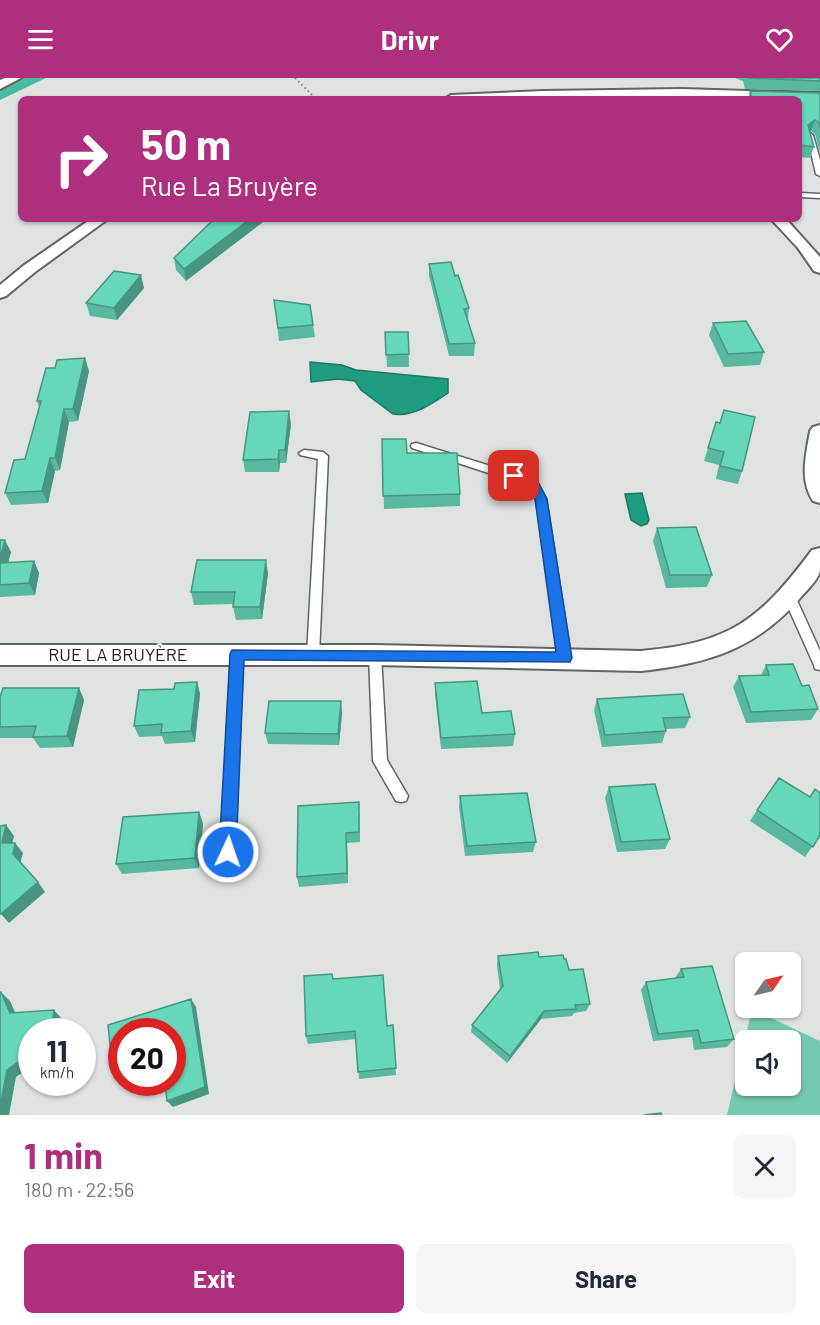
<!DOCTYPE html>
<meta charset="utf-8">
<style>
:root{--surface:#fff;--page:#f6f6f7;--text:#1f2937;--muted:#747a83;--accent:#ad2f7e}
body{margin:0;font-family:Barlow,sans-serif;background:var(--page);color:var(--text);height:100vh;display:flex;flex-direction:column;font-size:22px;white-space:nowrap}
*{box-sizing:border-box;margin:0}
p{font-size:20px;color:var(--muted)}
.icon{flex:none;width:33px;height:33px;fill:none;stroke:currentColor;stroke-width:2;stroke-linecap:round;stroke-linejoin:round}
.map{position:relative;height:1037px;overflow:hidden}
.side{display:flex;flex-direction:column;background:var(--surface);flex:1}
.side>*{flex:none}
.banner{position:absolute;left:18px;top:18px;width:784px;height:126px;border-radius:9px;box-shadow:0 2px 4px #0004;background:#ad2f7e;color:#fff;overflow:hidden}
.needle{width:39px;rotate:56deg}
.buttons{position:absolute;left:735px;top:874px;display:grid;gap:12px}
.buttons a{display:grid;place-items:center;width:66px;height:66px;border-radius:9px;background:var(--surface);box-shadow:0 2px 4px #0004;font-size:30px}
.speed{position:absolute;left:18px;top:940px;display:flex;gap:12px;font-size:30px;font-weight:700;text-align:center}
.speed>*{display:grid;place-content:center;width:78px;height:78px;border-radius:50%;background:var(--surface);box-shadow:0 2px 4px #0004;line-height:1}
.speed small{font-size:15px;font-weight:400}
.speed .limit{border:9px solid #d22;background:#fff;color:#111}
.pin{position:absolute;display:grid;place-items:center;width:51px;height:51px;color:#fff;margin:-26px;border-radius:12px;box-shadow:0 3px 9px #0006}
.me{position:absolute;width:66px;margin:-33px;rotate:3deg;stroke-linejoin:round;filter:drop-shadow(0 0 4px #0008)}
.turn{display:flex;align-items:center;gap:21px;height:126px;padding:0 24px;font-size:27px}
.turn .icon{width:78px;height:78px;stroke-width:2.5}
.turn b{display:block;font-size:42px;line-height:51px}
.round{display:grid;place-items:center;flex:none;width:63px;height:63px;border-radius:9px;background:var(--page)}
.headline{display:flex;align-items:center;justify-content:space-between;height:102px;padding:0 24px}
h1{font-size:36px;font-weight:700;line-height:45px;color:var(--accent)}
.action{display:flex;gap:12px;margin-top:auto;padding:12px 24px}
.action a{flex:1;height:69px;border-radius:9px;background:var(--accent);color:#fff;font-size:24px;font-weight:700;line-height:69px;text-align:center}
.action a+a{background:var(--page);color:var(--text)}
header{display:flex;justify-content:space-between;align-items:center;height:78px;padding:0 24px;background:var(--accent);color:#fff;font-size:27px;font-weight:700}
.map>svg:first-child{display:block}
.green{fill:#74c8b1;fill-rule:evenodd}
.forest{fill:#48bb9f}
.water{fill:#1e9d82;stroke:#1d7764;stroke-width:1.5}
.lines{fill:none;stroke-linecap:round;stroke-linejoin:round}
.lane-casing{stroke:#606463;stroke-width:3}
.street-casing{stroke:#606463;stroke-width:4}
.path{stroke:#818583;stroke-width:2;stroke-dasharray:1.5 3;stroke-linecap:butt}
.lane{fill:#fff;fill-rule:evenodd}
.street{fill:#fff;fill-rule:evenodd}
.wall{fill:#59b9a0}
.shaded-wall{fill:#489682}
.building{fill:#67d7ba;stroke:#489682;stroke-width:1.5}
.route{fill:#1a73e8;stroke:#114b97;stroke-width:1.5}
.labels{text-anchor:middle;stroke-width:4.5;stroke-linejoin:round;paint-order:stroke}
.street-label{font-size:18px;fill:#1c1e1d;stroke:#fff}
</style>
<header><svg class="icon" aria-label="menu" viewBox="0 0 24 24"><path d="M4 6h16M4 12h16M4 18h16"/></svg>Drivr<svg class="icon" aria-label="heart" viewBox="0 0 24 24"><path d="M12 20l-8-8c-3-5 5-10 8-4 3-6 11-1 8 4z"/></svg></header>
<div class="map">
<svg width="820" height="1037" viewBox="0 0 820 1037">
<rect width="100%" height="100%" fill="#dee3e1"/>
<path class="green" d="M752,931L820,963V1037H727ZM746,963H790V1008H746Z"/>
<path class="forest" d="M0,0H46L0,22Z"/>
<path class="water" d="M310,284L342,287L356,292L448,301V315C432,326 413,339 393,336L361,312L355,303L338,301L311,304Z
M642,415L649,442L647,446L641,448L631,442L625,416Z"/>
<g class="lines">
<g class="lane-casing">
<path id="lane" d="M810,55L813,57L820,82V98L816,96L807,57Z
M800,115L820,116V120L800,119Z
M416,365L536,402L546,421L571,580L569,584L565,585L561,584L559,580L536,421L528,408L412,370L411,368L412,366Z
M304,372L323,374L328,378L319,577L317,581H309L307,577L318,381L300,377L299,375Z
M789,513L793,515L795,518L820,573V592L815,591L814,587L783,518L785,515Z
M237,571L241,572L243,576L235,774L233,779L228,781L223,779L221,774L231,576L233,572Z
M375,572L379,573L381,577L387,682L408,718L406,723L401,724L396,723L373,683L369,577L371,573Z"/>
</g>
<g class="street-casing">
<path id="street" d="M5,0H21L0,11V2Z
M682,11L820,15V23L636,18L445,21L451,17L543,13Z
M91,141H108L35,194L6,218L0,220V207L23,188Z
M771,141H786L820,179V195L814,193L798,170Z
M820,347V425L813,423C799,401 806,377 810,353L813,349Z
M820,470C820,477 820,487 820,493C818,502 807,512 801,519C757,571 707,586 641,593L375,587H0V567H375L641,573C730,565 759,543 812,472Z"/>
</g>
<path class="path" d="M295,0L316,21"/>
<use href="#lane" class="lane"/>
<use href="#street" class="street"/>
</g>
<path class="wall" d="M735,0H820V13L745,11L743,3Z
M750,13L820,15V74L815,56L811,53L810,54L814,69L810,80L800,79V21H748Z
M214,141L186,203L176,192L174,180Z
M509,141H538V142L509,143Z
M429,186L455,198L469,230L468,243L475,265L474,278H449L429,198Z
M144,210L117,242L90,238L86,225Z
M274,222L313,247L315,259L279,263Z
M713,245L764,274L760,287L724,289L709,257Z
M385,254H408L409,289H387Z
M89,293L78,343L69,344L60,392L55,393L48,425L11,427L5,415L25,381L39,329L37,323Z
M716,344L742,393L738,406L716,401L719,387L704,383Z
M291,346L286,385H280L279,394H245L243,382Z
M382,361L407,375L460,416V428L384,431Z
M657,450L712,497L707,509L666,510L653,463Z
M0,462L11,474L8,485L34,483L39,495L35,517L0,519Z
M268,495L262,541L236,542L233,529V526L194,527L191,514Z
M766,587L802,608L818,631L811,642L746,645L733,609L739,598L761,597Z
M197,604L200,616L195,664L165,666L162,658L139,659L134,648L174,611Z
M435,605L515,656L513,668L441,671L435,617Z
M79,610L84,622L73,669L40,670L33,660H0V619Z
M597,621L690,639L685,650L666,651V653L662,665L602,669L594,632Z
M342,635L339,667L268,666L265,655Z
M609,709L670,761L665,771L617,774L605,720Z
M820,715V761L818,760L805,779L750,743L757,732L810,719Z
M460,718L536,764L533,774L465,778L459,729Z
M360,735V764L347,765L348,805L299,809L297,799Z
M203,745L199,790L122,796L116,786Z
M498,878L539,879L564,881L569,892L590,926L586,933L574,935L572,938L541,941L507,985L471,954L472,947L500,911L497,887Z
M681,891L734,961L727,969L694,972L692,959L653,963L641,912L646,904L675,900Z
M333,901L387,948L393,947L396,997L359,1001L356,961L308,966L306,958Z"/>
<path class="shaded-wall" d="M815,42L811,53L805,58L808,47Z
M250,141H267L186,203L184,191Z
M141,197L144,210L117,242L114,230Z
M85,280L89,293L78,343L73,331Z
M64,331L69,344L60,392L55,380Z
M289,333L291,346L286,385L285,372Z
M279,372L280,385L279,394L278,381Z
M50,380L55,393L48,425L42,413Z
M5,462L11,474L5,497L0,487V481Z
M266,482L268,495L262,541L260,529Z
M34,483L39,495L35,517L29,505Z
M197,604L200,616L195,664L191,653Z
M79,610L84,622L73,669L67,658Z
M341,623L342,635L339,667L338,656Z
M199,734L203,745L199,790L195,780Z
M6,747L14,758L10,776L2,765Z
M346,755L347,765L348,805L347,795Z
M15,765L23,775L20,786L13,776Z
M38,804L45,814L9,845L1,836Z
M1,914L10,923L19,943L10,935Z
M191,921L196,929L209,1016L173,1029L167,1023Z
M54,932L61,940L60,954H51Z
M544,933L541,941L507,985L510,978Z
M32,974V988L16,999L9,1037H0V1029L7,992Z
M122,992V1001H120L113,995Z"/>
<path class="building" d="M747,0H820V3Z
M750,13L820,15V50L819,45L815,42L808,47L814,69L800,67V21H752Z
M214,141H250L184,191L174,180Z
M451,184L455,198L458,197L469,230L464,231L475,265L449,266L429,186Z
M114,193L141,197L114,230L86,225Z
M274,222L310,227L313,247L278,250Z
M746,243L764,274L728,276L713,245Z
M385,254H408L409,276L386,277Z
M85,280L73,331H64L55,380H50L42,413L5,415L14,382L25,381L41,323H37L46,290H55L57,282Z
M724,332L755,339L742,393L720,388L724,374L708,370L716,344L720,345Z
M289,333L285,372H279L278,381L243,382L250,334Z
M382,361H406L407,375H457L460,416L383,418Z
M696,449L712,497H670L657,450Z
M0,462H5L0,481Z
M197,482H266L260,529H233L235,514H191Z
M34,483L29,505L0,507V485Z
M793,586L802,608L809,607L818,631L751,634L739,598L769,597L766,587Z
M477,603L482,635L511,633L515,656L441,660L435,605Z
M197,604L191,653L161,655L162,646L134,648L139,612L174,611L175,605Z
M3,610H79L67,658L33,659L36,648L0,649V619Z
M683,616L690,639L663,640L666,653L605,657L597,621Z
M269,623H341L338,656L265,655Z
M779,700L810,719L815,711L820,715V757L813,769L757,732Z
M655,706L670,761L621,764L609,709Z
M527,715L536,764L467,768L460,718Z
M359,724V754L346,755L347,795L297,799L298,728Z
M199,734L195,780L116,786L123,739Z
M6,747L2,765H15L13,776L38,804L1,836L0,834V748Z
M538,874L539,879L563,877L564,881H566L569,892L583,891L590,926L575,927L576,931L544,933L510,978L472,947L503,908L498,878Z
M712,888L734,961L701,965L698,952L658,956L646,904L684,899L681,891Z
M332,896L333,901L383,897L387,948L393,947L396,990L358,994L355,953L306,958L304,898Z
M1,914L10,935L54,932L51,954H32V974L7,992L0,1029V915Z
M191,921L205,1009L167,1023L165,1005H172V954H122V992L113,995L108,947Z
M661,1035L662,1037H644Z"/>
<path class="route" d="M514,394L537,402L547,421L572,580L570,584L244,582L236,774L234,779L228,782L222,779L219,774L230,576L232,572L556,574L535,421L528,408L510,401V395Z"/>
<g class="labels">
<g class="street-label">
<text x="118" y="583">RUE LA BRUYÈRE</text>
</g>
</g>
</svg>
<div class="buttons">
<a><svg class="needle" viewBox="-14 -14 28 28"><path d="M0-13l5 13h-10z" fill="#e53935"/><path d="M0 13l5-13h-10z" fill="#747a83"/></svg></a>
<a><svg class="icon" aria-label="sound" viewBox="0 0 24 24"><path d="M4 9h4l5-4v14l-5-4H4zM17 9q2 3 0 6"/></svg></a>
</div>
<div class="speed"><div>11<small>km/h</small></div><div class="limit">20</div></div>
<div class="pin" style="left:514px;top:398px;background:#d93025"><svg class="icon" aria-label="arrive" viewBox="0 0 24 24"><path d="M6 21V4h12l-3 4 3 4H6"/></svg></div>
<svg class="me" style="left:228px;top:774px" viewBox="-20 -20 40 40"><circle r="17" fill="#1a73e8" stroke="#fff" stroke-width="3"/><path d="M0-11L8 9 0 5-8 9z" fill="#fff"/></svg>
<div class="banner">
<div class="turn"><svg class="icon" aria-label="right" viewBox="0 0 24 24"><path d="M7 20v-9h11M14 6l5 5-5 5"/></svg><div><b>50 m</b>Rue La Bruyère</div></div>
</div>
</div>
<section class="side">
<div class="headline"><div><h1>1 min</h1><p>180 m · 22:56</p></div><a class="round"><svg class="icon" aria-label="close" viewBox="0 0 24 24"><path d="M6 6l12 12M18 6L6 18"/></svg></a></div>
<div class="action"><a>Exit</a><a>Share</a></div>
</section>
